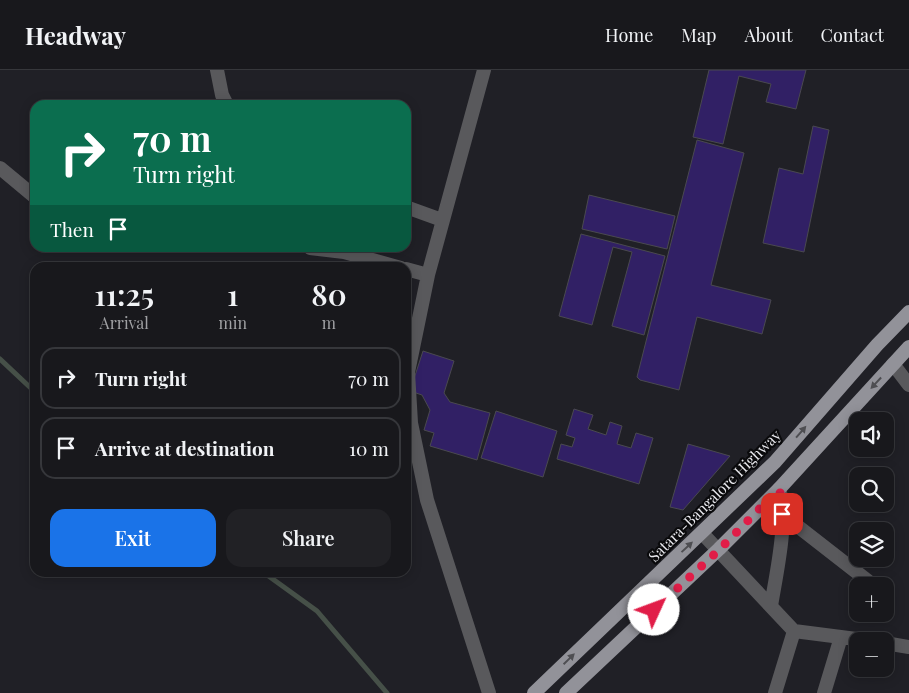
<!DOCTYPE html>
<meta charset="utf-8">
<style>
:root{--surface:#18181c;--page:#212125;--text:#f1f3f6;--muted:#9fa0a3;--line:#36373b;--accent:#1a73e8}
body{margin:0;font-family:"Playfair Display",serif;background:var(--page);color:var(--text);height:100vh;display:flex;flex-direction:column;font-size:19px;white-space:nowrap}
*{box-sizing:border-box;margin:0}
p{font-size:16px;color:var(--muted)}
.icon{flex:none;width:28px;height:28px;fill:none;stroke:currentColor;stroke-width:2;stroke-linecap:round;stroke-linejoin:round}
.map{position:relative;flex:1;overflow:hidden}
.panel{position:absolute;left:30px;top:192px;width:381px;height:315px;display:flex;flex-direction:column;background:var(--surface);border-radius:15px;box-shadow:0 2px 12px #0003,0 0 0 1px var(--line)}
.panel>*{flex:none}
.top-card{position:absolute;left:30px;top:30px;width:381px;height:152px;border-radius:15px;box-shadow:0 2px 12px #0003,0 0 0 1px var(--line);background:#0b6e4f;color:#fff;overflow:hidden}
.tools{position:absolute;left:849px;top:342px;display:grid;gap:10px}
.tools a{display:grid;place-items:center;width:45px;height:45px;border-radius:10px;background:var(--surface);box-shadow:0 2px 12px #0003,0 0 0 1px var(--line);font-size:25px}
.pin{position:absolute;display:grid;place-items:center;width:42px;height:42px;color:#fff;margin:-21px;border-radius:10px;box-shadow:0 2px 8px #0006}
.me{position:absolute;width:55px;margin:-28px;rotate:47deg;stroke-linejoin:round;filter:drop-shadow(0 0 4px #0008)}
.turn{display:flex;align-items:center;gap:18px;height:105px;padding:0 20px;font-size:22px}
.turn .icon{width:65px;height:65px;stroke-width:2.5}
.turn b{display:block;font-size:35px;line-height:42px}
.then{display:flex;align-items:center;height:48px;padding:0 20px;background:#0003;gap:10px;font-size:19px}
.eta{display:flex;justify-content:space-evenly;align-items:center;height:85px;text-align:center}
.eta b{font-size:30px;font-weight:600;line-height:35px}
.action{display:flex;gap:10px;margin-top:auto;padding:10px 20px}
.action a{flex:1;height:58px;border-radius:15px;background:var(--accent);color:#fff;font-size:20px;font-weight:600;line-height:58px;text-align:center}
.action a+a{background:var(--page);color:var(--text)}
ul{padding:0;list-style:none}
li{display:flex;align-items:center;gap:15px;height:62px;margin:0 10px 8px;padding:0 10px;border:2px solid var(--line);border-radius:15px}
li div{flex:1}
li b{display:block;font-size:19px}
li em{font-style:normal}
header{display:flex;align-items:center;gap:30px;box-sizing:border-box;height:70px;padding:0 25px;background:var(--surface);border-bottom:1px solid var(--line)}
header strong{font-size:24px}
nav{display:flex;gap:28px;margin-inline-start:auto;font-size:18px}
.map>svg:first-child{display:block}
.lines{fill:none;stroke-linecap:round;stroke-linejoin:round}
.stream{stroke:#465048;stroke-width:5}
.building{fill:#312065;stroke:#4a4950}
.minor{stroke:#59595c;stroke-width:14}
.primary{stroke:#929299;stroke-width:14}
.oneway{fill:#4e4e52}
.route{stroke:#e11d48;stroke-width:9;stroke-dasharray:0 16.2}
.labels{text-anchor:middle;stroke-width:4.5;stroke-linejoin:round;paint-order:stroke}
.street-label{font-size:15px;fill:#e9e9ee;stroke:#0a0a0c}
</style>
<header>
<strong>Headway</strong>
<nav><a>Home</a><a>Map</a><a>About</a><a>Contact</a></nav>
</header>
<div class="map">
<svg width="909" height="623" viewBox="0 0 909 623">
<rect width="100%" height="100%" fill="#202026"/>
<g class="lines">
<path class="stream" d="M0,289L35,322
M263,502L317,541L387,623"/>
</g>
<path class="building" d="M709,0H806L796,39L766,32L771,14L739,6L723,74L693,67Z
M813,56L829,60L804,182L763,173L779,98L803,104Z
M697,70L744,83L711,215L771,230L762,264L697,247L679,320L640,310L637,307Z
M589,125L675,146L667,179L582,159Z
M581,164L665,186L644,265L612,256L632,182L613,177L592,255L559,246Z
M423,281L454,291L444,323L450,332L490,343L477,390L430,376L434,363L424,360L430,340L422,325L410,321Z
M574,339L593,345L588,359L606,365L610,352L622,356L617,374L631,378L636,363L653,368L639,414L557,389L561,374L572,377L575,368L566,365Z
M496,341L557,361L543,407L481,388Z
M688,374L730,386L683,440L670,437Z"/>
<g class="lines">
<path class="minor" d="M217,0L222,25L227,35
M484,0L428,205L408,302L411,353L427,430L489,623
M0,98L35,127
M406,137L442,150
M310,178L344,182
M340,178L344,182L401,198
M406,199L428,205
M893,294L909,315
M782,444L868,511
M702,463L794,561L775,623
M771,536C776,505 789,449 779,419
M794,561L872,571
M885,573L909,577
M824,623L841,567"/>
<path class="primary" d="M534,623L775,392L877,275L909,242
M566,623L719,479L779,419L909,277"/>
</g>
<defs><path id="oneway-solid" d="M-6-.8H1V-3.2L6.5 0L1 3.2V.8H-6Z" transform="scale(1.25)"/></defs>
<g class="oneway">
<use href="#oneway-solid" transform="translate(876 313) rotate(133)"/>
<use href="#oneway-solid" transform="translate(801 362) rotate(-49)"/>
<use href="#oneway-solid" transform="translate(687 477) rotate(-43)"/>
<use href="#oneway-solid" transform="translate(569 589) rotate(-44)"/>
</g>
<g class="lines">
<path class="route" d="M654,540L719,480L779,419L782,430V444"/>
</g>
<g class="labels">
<g class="street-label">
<text transform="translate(715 426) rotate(-45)" y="5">Satara-Bangalore Highway</text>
</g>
</g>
</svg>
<div class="tools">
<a><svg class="icon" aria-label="sound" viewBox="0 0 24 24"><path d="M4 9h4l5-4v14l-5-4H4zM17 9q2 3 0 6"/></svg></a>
<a><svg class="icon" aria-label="search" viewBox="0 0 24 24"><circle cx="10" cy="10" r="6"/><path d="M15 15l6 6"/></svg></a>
<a><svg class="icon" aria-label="layers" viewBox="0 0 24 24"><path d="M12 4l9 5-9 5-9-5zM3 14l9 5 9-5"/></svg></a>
<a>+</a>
<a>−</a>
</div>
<div class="pin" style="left:782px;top:444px;background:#d93025"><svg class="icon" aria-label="arrive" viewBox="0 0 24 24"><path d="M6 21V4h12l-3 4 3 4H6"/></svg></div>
<svg class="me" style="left:654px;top:540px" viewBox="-20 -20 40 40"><circle r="19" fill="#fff"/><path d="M0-13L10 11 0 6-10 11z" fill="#e11d48"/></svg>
<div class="top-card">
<div class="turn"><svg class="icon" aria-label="right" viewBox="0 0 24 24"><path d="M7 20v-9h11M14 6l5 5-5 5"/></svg><div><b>70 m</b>Turn right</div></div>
<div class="then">Then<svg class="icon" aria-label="arrive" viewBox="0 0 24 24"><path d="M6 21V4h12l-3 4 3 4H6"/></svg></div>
</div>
<section class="panel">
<div class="eta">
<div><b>11:25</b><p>Arrival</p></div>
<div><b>1</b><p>min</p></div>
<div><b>80</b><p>m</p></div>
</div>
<ul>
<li><svg class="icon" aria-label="right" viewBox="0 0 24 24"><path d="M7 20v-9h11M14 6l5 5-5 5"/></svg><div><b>Turn right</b></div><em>70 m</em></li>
<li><svg class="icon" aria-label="arrive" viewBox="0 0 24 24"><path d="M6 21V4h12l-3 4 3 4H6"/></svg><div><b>Arrive at destination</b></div><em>10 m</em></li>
</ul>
<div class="action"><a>Exit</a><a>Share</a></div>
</section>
</div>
